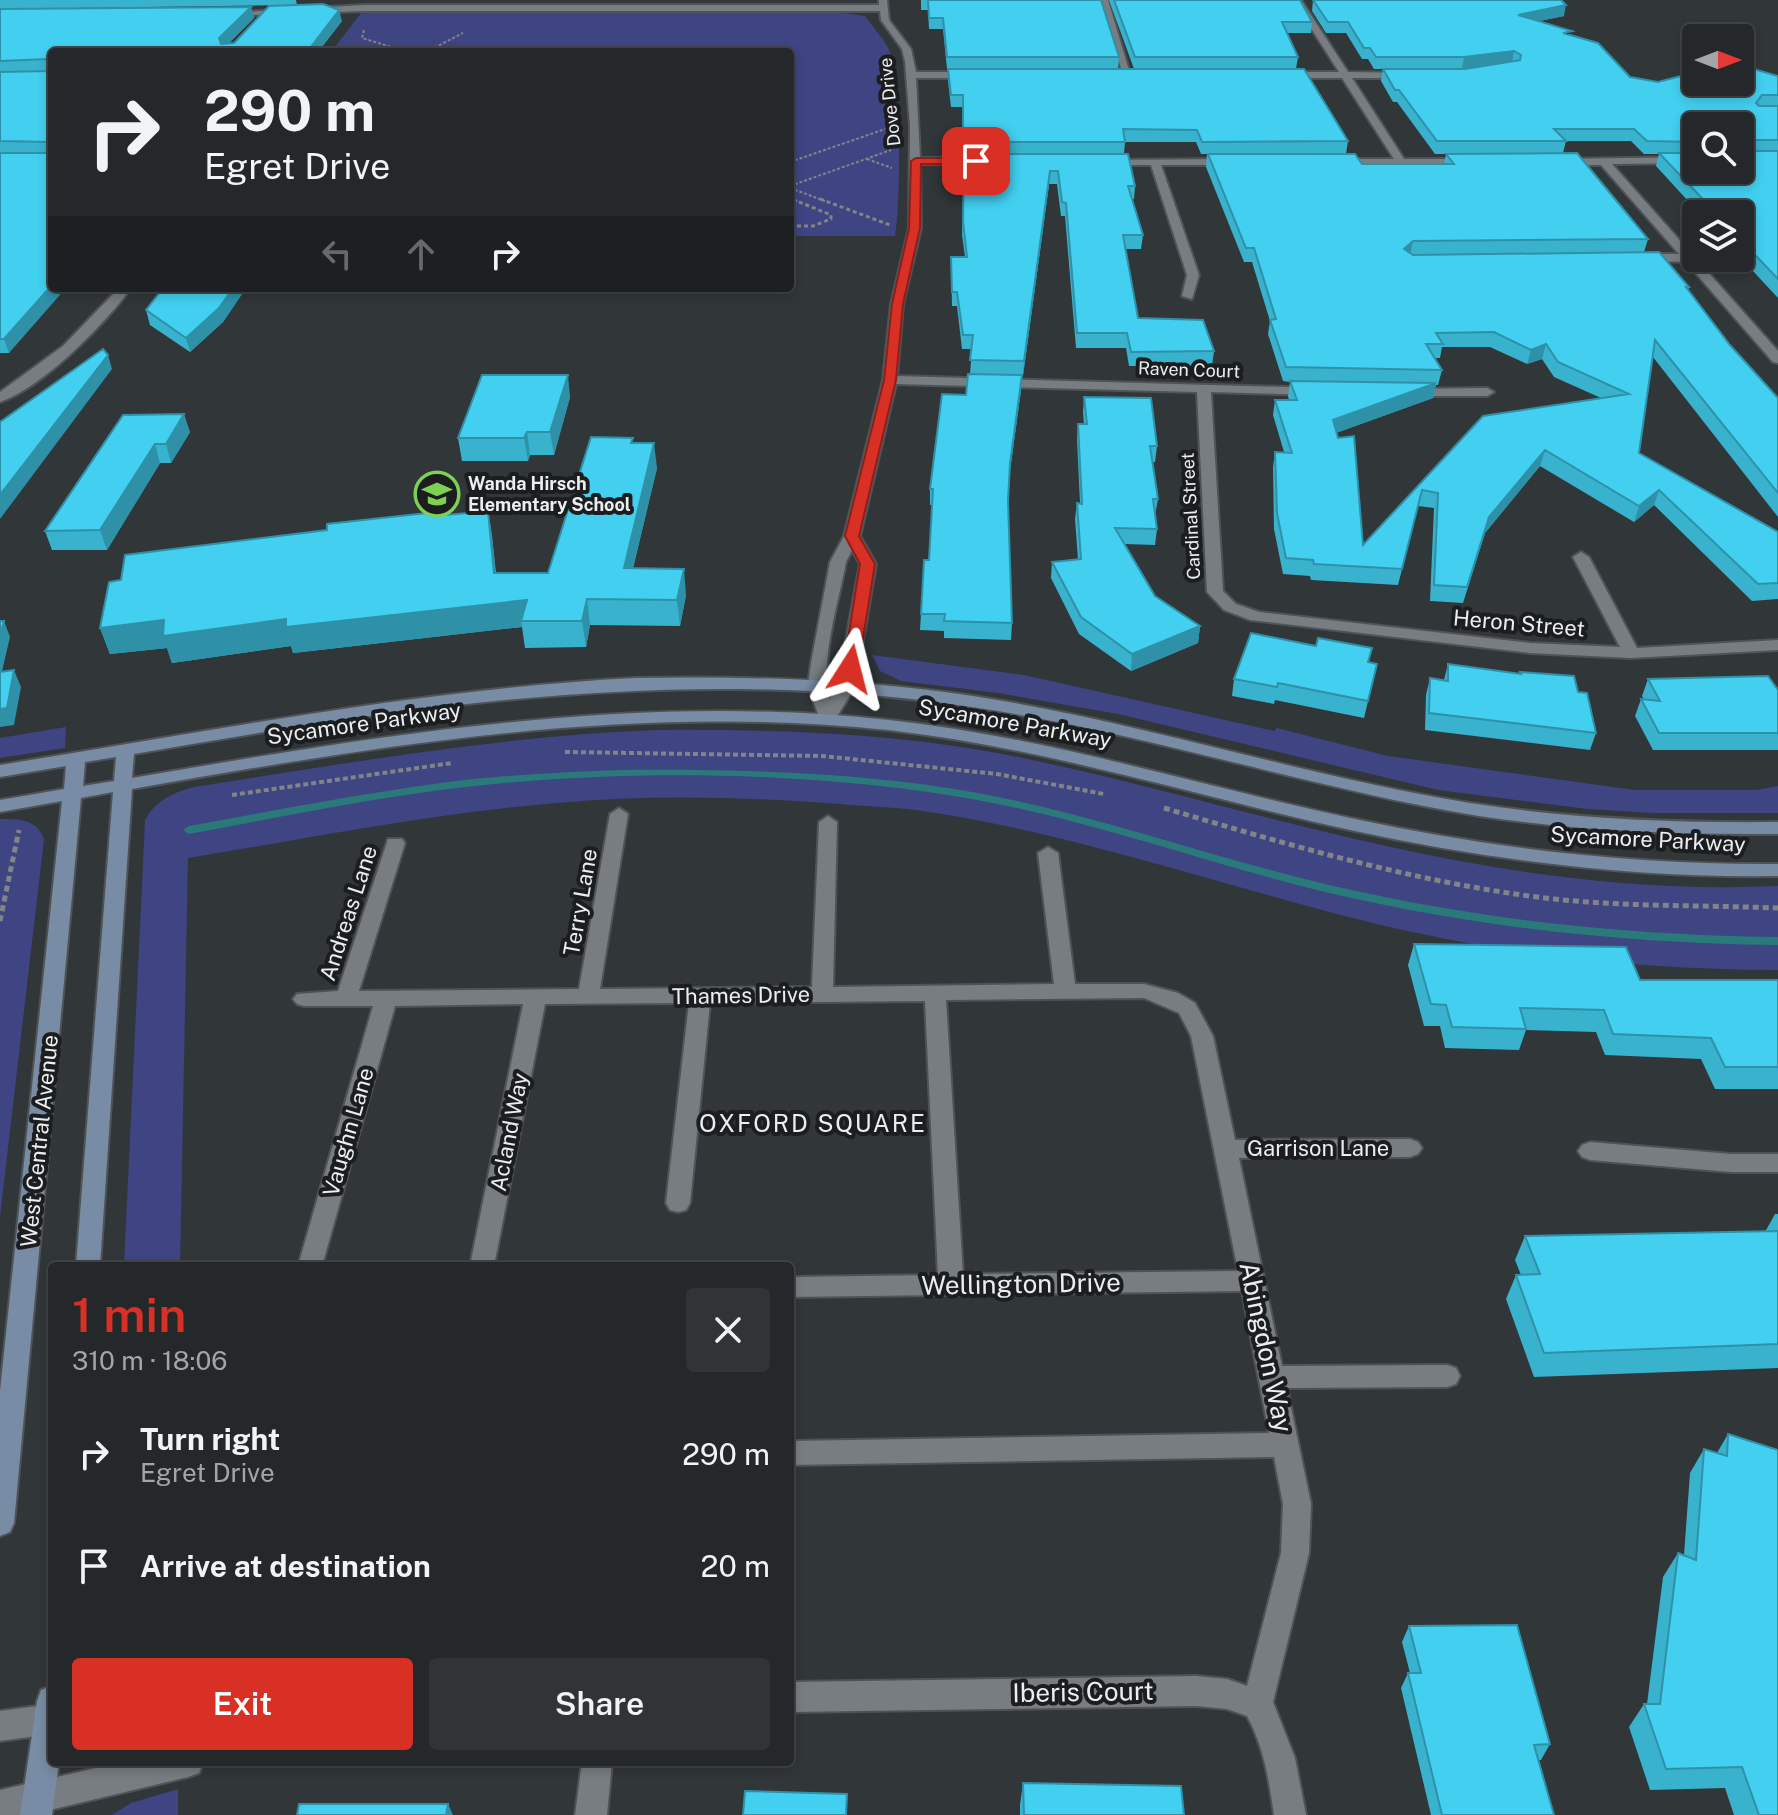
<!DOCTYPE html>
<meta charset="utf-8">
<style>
:root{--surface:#25282b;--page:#313437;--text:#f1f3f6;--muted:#a3a6a9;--line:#424447;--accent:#d93025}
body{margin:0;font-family:"Public Sans",sans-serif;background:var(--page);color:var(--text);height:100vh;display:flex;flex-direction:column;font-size:30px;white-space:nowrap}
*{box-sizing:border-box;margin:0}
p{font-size:26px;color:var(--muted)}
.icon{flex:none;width:44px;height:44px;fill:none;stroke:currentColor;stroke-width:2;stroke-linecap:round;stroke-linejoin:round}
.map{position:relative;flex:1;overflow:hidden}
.panel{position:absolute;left:48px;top:1262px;width:746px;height:504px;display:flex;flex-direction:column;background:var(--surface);border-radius:8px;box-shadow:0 4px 12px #0003,0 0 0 2px var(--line)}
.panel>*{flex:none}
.top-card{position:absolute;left:48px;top:48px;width:746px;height:244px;border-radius:8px;box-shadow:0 4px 12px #0003,0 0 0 2px var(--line);background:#25282b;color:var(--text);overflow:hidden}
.needle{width:52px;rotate:90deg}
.buttons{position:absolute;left:1682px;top:24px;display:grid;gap:16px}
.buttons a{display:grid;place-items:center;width:72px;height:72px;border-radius:8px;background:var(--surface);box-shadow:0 4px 12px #0003,0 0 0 2px var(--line);font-size:40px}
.pin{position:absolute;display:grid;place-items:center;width:68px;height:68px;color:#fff;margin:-34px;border-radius:16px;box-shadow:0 4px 12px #0006}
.me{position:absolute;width:88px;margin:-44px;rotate:9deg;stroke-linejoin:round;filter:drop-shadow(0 0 6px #0008)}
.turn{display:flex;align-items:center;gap:28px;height:168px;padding:0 24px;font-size:36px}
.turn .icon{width:104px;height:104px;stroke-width:2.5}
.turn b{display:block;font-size:56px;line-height:68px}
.lanes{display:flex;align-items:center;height:76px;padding:0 24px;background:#0003;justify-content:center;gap:40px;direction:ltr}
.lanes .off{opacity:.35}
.round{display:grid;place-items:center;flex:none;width:84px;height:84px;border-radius:8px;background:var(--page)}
.summary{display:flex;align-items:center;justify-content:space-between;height:136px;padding:0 24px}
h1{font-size:48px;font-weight:600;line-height:60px;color:var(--accent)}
.primary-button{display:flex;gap:16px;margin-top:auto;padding:16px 24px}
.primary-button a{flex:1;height:92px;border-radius:8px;background:var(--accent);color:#fff;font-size:32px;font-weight:600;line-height:92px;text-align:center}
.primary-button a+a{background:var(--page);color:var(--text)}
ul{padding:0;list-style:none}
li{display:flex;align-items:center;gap:24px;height:112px;padding:0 24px}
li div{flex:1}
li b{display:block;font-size:30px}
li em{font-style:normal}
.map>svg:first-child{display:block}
.green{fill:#3f4482}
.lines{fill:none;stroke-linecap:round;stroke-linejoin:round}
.stream{fill:#2b7a7b;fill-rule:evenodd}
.street-casing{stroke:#505356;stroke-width:4}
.secondary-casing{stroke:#505356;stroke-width:4}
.path-far3{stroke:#818588;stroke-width:2;stroke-dasharray:3 2;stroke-linecap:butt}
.path-far2{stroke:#818588;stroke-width:3;stroke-dasharray:4 3;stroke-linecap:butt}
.path-far1{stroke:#818588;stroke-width:4;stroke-dasharray:5 3;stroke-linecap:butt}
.path{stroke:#818588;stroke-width:5;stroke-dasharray:6 4;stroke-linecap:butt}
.street{fill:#777d81;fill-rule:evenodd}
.secondary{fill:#788ca5;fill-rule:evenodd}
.wall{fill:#39b2ce;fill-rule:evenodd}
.shaded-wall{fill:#2e91a8}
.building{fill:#42cff0;stroke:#2e91a8;stroke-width:2}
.route{fill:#d93025;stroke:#8d1f18;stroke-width:2}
.labels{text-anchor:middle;stroke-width:8;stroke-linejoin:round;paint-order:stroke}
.far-street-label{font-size:18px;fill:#ebeef0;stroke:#1b1d1e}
.far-poi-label{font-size:18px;font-weight:bold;fill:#ebeef0;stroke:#1b1d1e;text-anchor:start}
.street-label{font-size:22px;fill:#ebeef0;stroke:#1b1d1e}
.neighbourhood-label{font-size:24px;letter-spacing:2px;fill:#ebeef0;stroke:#1b1d1e}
.near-street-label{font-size:26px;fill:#ebeef0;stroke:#1b1d1e}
</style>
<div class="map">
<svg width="1778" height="1815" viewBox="0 0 1778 1815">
<rect width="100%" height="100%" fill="#313639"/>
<path class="green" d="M361,13H844L865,16C873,28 885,39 890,52C901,79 901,205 895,236H790V52H331Z
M872,655L1024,675L1274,731L1277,728L1388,756L1635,790H1756L1778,786V813H1653L1588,809L1438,790L1118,714L998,693L901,681L880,671Z
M66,727L65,748L0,758V738Z
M656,730C779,729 903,733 1023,758C1144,783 1262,819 1382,845C1509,874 1647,892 1778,886V970C1639,970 1495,954 1361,920C1217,884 1075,834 929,812C900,807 869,807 840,804C746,797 651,794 557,803C433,813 311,838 188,858L180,1266H124L145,820C155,801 174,792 194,787C348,763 500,736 656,730Z
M0,819C19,819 37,819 44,839L0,1217Z
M178,1789V1815H112L131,1803Z"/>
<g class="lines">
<path class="stream" d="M623,770C742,769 862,772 978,793C1090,814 1196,852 1305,879C1460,918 1619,935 1778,937V945C1619,943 1460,926 1305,887C1195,859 1088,820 977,800C821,772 642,769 484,785C385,795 287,816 189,834L183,830L189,826C273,811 357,794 441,783C502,775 562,772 623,770Z"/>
<g class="street-casing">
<path id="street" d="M879,0H887L889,20L911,49L916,72H973L978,75L973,78H916L920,158H988L993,161L988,164H920L921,228L903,304L897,376L1319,388V394L1314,395L1211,392L1223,591L1236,604L1259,612L1530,643L1620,647L1573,557L1581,552L1589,557L1637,648L1778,640V650L1631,658L1530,653L1250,620L1224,610L1207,592L1197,392L896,384L860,536L876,564L855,687L833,723H821L808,685L811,663L830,562L844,536L883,380L891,304L909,228L910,126L905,61L902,49L881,20L880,11H364L228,16L224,13L364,5H879ZM852,550L860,564L837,687L830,699C819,662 839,601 846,562Z
M1100,0H1108L1131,77L1123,75Z
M1293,0H1301L1348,72L1412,73L1409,78H1352L1404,159H1472L1476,160V164H1332V160L1336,159H1394L1342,78H1281L1276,75L1281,72H1339Z
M1696,157V163L1612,164L1778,351V363L1773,362L1686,262L1635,260V256L1639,254H1679L1601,165H1560L1555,162L1560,159Z
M1100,160L1232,159L1237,162L1232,165H1161L1199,275L1192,299L1182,296L1187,275L1151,165H1104L1100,164Z
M119,288H131C105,324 42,388 0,402V392L63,346Z
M1406,389L1487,388L1494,392L1487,396H1401L1399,393Z
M619,808L628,814L600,989L812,987L819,822L828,816L837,822L833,987L1054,984L1038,853L1048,847L1058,853L1075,984H1144L1178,993L1195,1003L1213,1036L1235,1140L1410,1139L1418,1142L1422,1148L1418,1154L1410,1157L1239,1158L1282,1366L1447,1365L1456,1368L1460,1376L1456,1384L1447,1387L1287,1388L1311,1504L1309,1553L1273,1702L1295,1758L1306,1815H1274C1269,1780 1264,1747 1247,1716L1227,1709L1196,1706L790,1712V1682L1196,1676L1227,1679L1247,1686L1281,1553L1283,1504L1274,1457L790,1465V1441L1269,1433L1242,1291L790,1297V1277L938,1275L925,1001L710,1003L690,1203L686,1210L678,1212L670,1210L666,1203L689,1003L545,1004L494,1266H470L523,1004L395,1006L322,1266H298L373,1006H304L297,1004L293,999L297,994L338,991L388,839H402L405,843L359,991L579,989L610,814ZM1144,998L1179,1013L1191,1036L1238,1271L963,1274L946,1000Z
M1590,1142L1731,1154H1778V1172H1731L1590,1160L1582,1157L1578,1151L1582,1145Z
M52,1704V1734L0,1741V1711Z
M122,1762H203L199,1773L188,1777L29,1815H0V1790Z
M582,1762H612L607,1815H575Z"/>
</g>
<g class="secondary-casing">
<path id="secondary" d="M635,678C748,676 861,679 973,696C1141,722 1303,776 1470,803C1572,819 1675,823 1778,822V834C1661,835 1544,830 1429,807C1276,777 1127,730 972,707C685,664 416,705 134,754L132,778C382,735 635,692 889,720C1047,737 1200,786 1355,819C1495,849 1635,865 1778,864V876C1635,878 1495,861 1355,831C1199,797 1047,748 888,730C634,703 381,745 132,789L100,1266H76L113,792L81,798L14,1523L10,1532L0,1536V1391L62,801L0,812V800L64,789L66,766L0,777V765C211,731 421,689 635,678ZM116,757L114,781L83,786L85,762Z
M52,1686V1762H59L52,1815H20L37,1701L41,1690Z"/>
</g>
<path class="path-far3" d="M364,30L362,38L398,49H433
M430,50L463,33
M431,52H444
M867,159L892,168
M790,162L891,127
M790,186L891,150
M790,188L825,201
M790,198L797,201"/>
<path class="path-far2" d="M820,199L890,225
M790,226H813L831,219V215L792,199"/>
<path class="path-far1" d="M565,752L822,756L997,774L1104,794
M232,795L452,763"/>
<path class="path" d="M1164,808C1292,846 1421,884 1554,899C1628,907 1703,905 1778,908
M0,921L19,830"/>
<use href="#street" class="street"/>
<use href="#secondary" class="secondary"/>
</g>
<path class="wall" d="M0,0H296L297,5L0,9Z
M921,0H1101L1119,57L1118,69H947L943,29H929L928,10H921Z
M1109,0H1300L1312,22L1311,33H1287L1298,57L1296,69H1134Z
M1313,0L1564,16L1539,21L1571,36L1630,77L1658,82L1778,76V298L1740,257V214H1700L1656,166L1659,154H1644L1631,141H1566L1563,153L1648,239L1644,252L1689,287L1688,290L1730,345L1778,398V517L1653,357L1639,453L1778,532V599L1752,601L1654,505L1634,522L1540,466L1485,533L1463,603L1430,601L1434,508L1418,506L1398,585L1311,580L1310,576L1283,574L1274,529L1273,467L1275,452H1284L1273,415L1275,400H1289L1288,396L1290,382L1283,381L1268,334L1270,321L1252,262H1244L1206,167L1207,154H1201L1196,142H1125L1124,154L1135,186L1134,199H1132L1143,235L1141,249H1125L1138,318L1214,351L1212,366H1129L1126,348H1076L1065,216H1061L1057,184H1049L1023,376H1022L1021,390L1009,477L1008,501L1012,623L1011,640L944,638V631L920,630L921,614L929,560L933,505H930V489L966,395L970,374L972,349H962L957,306H952L951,257H965L962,235L964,155L962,107H951L948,81V69L1348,141L1346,154L1362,164H1444L1446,154H1435L1397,102H1393L1381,81L1383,69H1462H1374L1368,59H1362L1346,33H1326L1312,11ZM1696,126L1740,170H1696ZM1442,347H1490L1527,364L1542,359L1554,377L1601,398L1483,416L1363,545L1336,433L1433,398L1436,385H1438L1442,370L1435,358H1440Z
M251,7L254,18L229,43L342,21L318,52H52V288L9,353H0V9Z
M246,288L223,322L190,352L150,325L146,310Z
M570,397L554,455H530L528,461H462L458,438Z
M1084,397L1157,446L1155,462H1153L1158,499L1155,515L1157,529L1155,545L1125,544L1155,596L1200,626L1198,643L1131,671L1079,634L1051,578L1052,562L1078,559L1075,519L1077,503H1080L1077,439L1078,424H1084L1083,412Z
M123,415L190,432L171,463H160L107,550H52L45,531Z
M634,443L657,468L633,568L686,595L680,626L590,625L586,647L525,648L522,627L293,653L291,646L172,663L167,648L110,654L100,628L121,580L446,515L488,511L492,536L496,573H548Z
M1316,646L1372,648L1369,662L1377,664L1364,718L1275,700L1274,704L1232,696L1234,679Z
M1448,664L1520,674V672L1578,692L1596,733L1590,750L1425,730L1426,695L1430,678L1444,680Z
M1648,679L1778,690V750H1653L1635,716L1641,699L1644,700L1642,696Z
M1414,944L1640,980H1778V1089H1715L1701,1059L1605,1055L1596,1032L1526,1030L1519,1050L1445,1048L1440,1026H1424L1408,965Z
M1775,1214H1778V1368L1534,1377L1506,1299L1516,1275H1521L1515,1260L1525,1236L1765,1232Z
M1728,1434L1778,1815H1734L1725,1788L1650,1790L1629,1727L1644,1704H1647L1663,1577L1678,1553L1684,1555L1690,1473L1704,1449L1717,1453Z
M1409,1626L1550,1744L1541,1760H1539L1554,1815H1431L1401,1688L1408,1673H1410L1402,1642Z
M1023,1783L1184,1815H1020V1805Z"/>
<path class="shaded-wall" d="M1566,5L1564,16L1515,26L1518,15Z
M251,7L254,18L222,50L219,38Z
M339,10L342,21L318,52H307Z
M1514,51L1512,63L1462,69L1464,57Z
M1050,171L1049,184L1023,376L1024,361Z
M1413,241L1410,255L1404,249Z
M52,285V288H66L9,353L4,339Z
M233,288H246L223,322L190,352L186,338Z
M1546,344L1542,359L1527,364L1531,350Z
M108,355L112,369L0,519V495Z
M568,375L570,397L554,455L550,432Z
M1022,375L1021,390L1009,479L1010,463Z
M1436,383L1433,398L1330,435L1333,420Z
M184,414L190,432L171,463L166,444Z
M527,432L530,455L528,461L524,438Z
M654,443L657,468L627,594L624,568Z
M155,444L160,463L107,550L100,530Z
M1545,450L1540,466L1485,533L1463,603L1489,517Z
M1659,490L1654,505L1634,522L1639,506Z
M488,511L492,536L498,599L494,573Z
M684,569L686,595L680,626L677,600Z
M587,599L590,625L586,647L582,621Z
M527,600L521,621L522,627L293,653L291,646L172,663L167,648L110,654L100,628L164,620L286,619Z
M4,621L10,637L0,680V636Z
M1200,626L1198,643L1131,671L1132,654Z
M14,670L21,687L14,725L0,727V709Z
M448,1804L453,1815H446Z"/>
<path class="building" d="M928,0H1101L1119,57H947L943,18H929Z
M1114,0H1300L1312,22H1282L1298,57H1135Z
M1313,0H1561L1566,5L1518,15L1572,31L1563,33L1598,43L1630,77L1658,82L1696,72V82H1740V65L1778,76V95H1762L1756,103L1759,106H1778V140H1744L1742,151H1778V279L1740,239V214H1717L1659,153H1696V170H1740V126H1696V142L1647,141L1634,129H1554L1566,141H1437L1399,90H1395L1383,69H1465L1520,60L1521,55L1514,51L1464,57H1376L1370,48H1364L1348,22H1328Z
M323,4L339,10L307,52H52V285L4,339H0V153H48L50,142L0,141V72L48,71L51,68L48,59L0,61V9L251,7L219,38L221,44L234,43L269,6Z
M948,69H1304L1348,141L1202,142L1197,130L1123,129L1125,142H963V95H951Z
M1577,153L1648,239L1413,241L1404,249L1413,255L1659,252L1689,287H1686L1730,345L1778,398V493L1655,340L1639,453L1778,532V583L1758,584L1659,490L1639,506L1545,450L1489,517L1467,587L1434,585L1438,493L1422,490L1402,569L1314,564L1313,560L1286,558L1277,513L1275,452L1292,453L1275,400H1297L1290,381L1436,383L1333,420L1338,438L1354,436L1363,545L1483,416L1629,394L1558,362L1546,344L1531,350L1494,332L1436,333L1443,344H1426L1442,370L1286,367L1270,320L1276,319L1254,248H1246L1208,154H1355L1362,164H1454L1446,154Z
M964,154H1128L1135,186H1128L1143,235H1123L1138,318L1203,320L1214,351L1131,352L1127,333H1077L1066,203L1062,202L1058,171H1050L1024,361L970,360L973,335H963L957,292H952L951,257H967L963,221Z
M163,288H233L219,308L186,338L146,310Z
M103,349L108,355L0,495V422Z
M968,374L1022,375L1010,463L1008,501L1012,623L944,621L945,614H921L924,560H929L933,489H930L942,394L966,395Z
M482,375H568L550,432H527L524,438H458Z
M1084,397L1151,398L1157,446H1150L1158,499H1153L1157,529L1115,528L1155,596L1200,626L1132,654L1081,617L1052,562L1081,559L1077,503L1082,504L1078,424H1087Z
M184,414L166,444H155L100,530L45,531L123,415Z
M591,437L633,438L631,443H654L624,568L684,569L677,600L587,599L582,621H521L527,600L286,627V619L163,636L164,620L100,628L109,582L121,580L125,555L327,530V524L445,511L446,515L488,511L494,573H548Z
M0,621H4L0,636Z
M1251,633L1316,646L1318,638L1372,648L1368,662L1377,664L1368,701L1278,683L1277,687L1234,679Z
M1448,664L1521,674L1520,672L1574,676L1578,692L1587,693L1596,733L1429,713L1430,678L1448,681Z
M14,670L7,708L0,709V672Z
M1768,676L1778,690V733H1659L1641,699L1660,701L1648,679Z
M1414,944L1626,947L1640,980H1778V1067H1725L1711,1038L1613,1034L1604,1010L1520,1008L1526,1029L1452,1027L1446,1005L1431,1004Z
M1778,1231V1344L1544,1353L1516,1275L1540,1274L1525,1236Z
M1728,1434L1778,1450V1815H1759L1742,1767L1666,1769L1644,1704H1660L1678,1553L1696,1560L1704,1449L1727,1456Z
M1517,1625L1550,1744L1534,1745L1554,1815H1442L1408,1673H1421L1409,1626Z
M1023,1783L1181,1786L1184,1815H1024Z
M745,1791L847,1794L846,1815H743Z
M299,1804H448L446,1815H297Z"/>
<path class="route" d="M916,158H976L980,161L976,164H921L920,228L903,304L896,380L859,536L875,564L858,669L850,674L843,669L860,564L845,536L884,380L892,304L909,228L911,161Z"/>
<defs>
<g id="school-ring" transform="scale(2.3)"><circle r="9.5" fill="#1b1d1e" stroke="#7ed053" stroke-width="1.5"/><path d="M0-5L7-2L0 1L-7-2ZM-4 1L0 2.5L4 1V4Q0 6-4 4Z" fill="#7ed053"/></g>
</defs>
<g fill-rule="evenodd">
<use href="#school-ring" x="437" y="494"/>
</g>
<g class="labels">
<g class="far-street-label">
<text transform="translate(890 102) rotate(-96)" y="6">Dove Drive</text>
<text transform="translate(1189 370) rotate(2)" y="6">Raven Court</text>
<text transform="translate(1191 516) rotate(-93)" y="6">Cardinal Street</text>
</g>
<g class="far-poi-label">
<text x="468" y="490">Wanda Hirsch<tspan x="468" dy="21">Elementary School</tspan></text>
</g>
<g class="street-label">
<text transform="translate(1519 623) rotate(5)" y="8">Heron Street</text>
<text transform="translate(364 723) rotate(-8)" y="8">Sycamore Parkway</text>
<text transform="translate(1015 723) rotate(10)" y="8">Sycamore Parkway</text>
<text transform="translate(1648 839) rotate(3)" y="8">Sycamore Parkway</text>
<text transform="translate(580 902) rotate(-80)" y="8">Terry Lane</text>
<text transform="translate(348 913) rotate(-72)" y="8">Andreas Lane</text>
<text transform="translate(741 995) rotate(-1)" y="8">Thames Drive</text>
<text transform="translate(348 1132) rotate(-74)" y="8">Vaughn Lane</text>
<text transform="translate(509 1132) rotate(-79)" y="8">Acland Way</text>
<text transform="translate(39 1141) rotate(-84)" y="8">West Central Avenue</text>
<text x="1318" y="1156">Garrison Lane</text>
</g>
<g class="neighbourhood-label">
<text x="813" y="1132">OXFORD SQUARE</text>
</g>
<g class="near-street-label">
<text transform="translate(1021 1284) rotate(-1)" y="9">Wellington Drive</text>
<text transform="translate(1266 1347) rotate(78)" y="9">Abingdon Way</text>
<text transform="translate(1083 1692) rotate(-1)" y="9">Iberis Court</text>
</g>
</g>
</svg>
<div class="buttons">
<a><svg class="needle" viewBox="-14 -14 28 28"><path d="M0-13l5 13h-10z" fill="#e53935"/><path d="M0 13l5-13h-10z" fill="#a3a6a9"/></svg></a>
<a><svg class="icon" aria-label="search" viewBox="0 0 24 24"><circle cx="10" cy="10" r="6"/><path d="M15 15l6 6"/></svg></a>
<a><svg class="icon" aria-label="layers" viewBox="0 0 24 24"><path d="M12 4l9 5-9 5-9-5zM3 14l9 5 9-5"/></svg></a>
</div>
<div class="pin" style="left:976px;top:161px;background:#d93025"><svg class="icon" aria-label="arrive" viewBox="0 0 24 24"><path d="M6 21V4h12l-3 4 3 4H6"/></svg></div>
<svg class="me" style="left:850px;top:669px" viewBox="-20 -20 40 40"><path d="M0-17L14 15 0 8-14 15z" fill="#d93025" stroke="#fff" stroke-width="4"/></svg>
<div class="top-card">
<div class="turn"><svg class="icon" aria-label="right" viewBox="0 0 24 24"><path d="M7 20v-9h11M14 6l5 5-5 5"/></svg><div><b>290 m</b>Egret Drive</div></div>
<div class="lanes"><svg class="icon off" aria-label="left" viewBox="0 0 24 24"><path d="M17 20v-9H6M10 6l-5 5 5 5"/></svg><svg class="icon off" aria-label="ahead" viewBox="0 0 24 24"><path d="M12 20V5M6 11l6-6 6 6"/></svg><svg class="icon" aria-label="right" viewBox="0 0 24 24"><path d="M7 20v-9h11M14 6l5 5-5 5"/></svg></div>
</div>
<section class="panel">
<div class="summary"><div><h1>1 min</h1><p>310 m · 18:06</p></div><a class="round"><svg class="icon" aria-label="close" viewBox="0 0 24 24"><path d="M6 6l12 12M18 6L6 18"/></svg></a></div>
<ul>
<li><svg class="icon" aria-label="right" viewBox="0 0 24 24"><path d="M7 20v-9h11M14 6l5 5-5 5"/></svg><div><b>Turn right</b><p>Egret Drive</p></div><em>290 m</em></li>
<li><svg class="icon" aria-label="arrive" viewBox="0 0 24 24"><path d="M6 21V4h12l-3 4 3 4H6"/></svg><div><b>Arrive at destination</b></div><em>20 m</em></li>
</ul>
<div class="primary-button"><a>Exit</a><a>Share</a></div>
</section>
</div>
